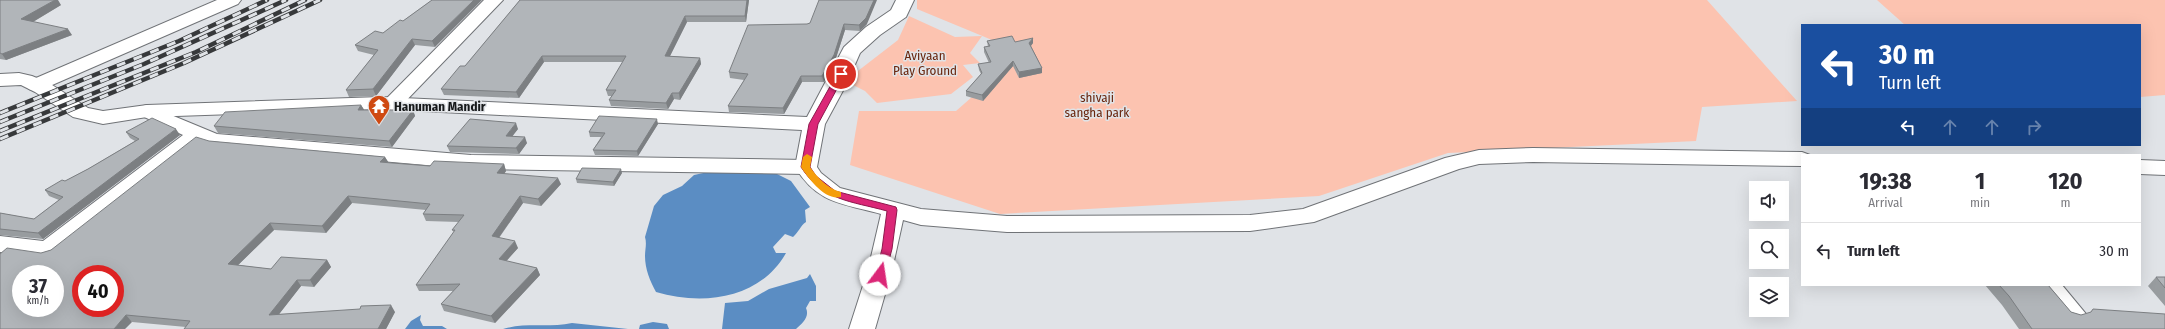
<!DOCTYPE html>
<style>
:root{--surface:#fff;--page:#f2f2f3;--text:#2b2b33;--muted:#7c7c81;--line:#e1e1e2}
body{margin:0;font-family:"Fira Sans Condensed",sans-serif;background:var(--page);color:var(--text);height:100vh;display:flex;flex-direction:column;font-size:15px;white-space:nowrap}
*{box-sizing:border-box;margin:0}
p{font-size:13px;color:var(--muted)}
.icon{flex:none;width:22px;height:22px;fill:none;stroke:currentColor;stroke-width:2;stroke-linecap:round;stroke-linejoin:round}
.map{position:relative;flex:1;overflow:hidden}
.panel{position:absolute;left:1801px;top:154px;width:340px;height:132px;display:flex;flex-direction:column;background:var(--surface);border-radius:0px;box-shadow:0 4px 16px #0002}
.panel>*{flex:none}
.hud{position:absolute;left:1801px;top:24px;width:340px;height:122px;border-radius:0px;box-shadow:0 4px 16px #0002;background:#1a4fa0;color:#fff;overflow:hidden}
.buttons{position:absolute;left:1749px;top:181px;display:grid;gap:8px}
.buttons a{display:grid;place-items:center;width:40px;height:40px;border-radius:0px;background:var(--surface);box-shadow:0 4px 16px #0002;font-size:20px}
.speed{position:absolute;left:12px;top:265px;display:flex;gap:8px;font-size:20px;font-weight:700;text-align:center}
.speed>*{display:grid;place-content:center;width:52px;height:52px;border-radius:50%;background:var(--surface);box-shadow:0 4px 16px #0002;line-height:1}
.speed small{font-size:10px;font-weight:400}
.speed .limit{border:6px solid #d22;background:#fff;color:#111}
.pin{position:absolute;display:grid;place-items:center;width:34px;height:34px;color:#fff;margin:-17px;border:2px solid #fff;border-radius:50%;box-shadow:0 1px 4px #0007}
.me{position:absolute;width:44px;margin:-22px;rotate:14deg;stroke-linejoin:round;filter:drop-shadow(0 0 3px #0008)}
.turn{display:flex;align-items:center;gap:14px;height:84px;padding:0 12px;font-size:18px}
.turn .icon{width:52px;height:52px;stroke-width:2.5}
.turn b{display:block;font-size:28px;line-height:34px}
.lanes{display:flex;align-items:center;height:38px;padding:0 12px;background:#0003;justify-content:center;gap:20px;direction:ltr}
.lanes .off{opacity:.35}
.eta{display:flex;justify-content:space-evenly;align-items:center;height:68px;text-align:center}
.eta b{font-size:24px;font-weight:700;line-height:28px}
ul{padding:0;list-style:none}
li{display:flex;align-items:center;gap:12px;height:56px;padding:0 12px;border-top:1px solid var(--line)}
li div{flex:1}
li b{display:block;font-size:15px}
li em{font-style:normal}
.map>svg:first-child{display:block}
.green{fill:#fcc3b0}
.water{fill:#5b8dc3}
.lines{fill:none;stroke-linecap:round;stroke-linejoin:round}
.street-casing{stroke:#707377;stroke-width:2}
.secondary-casing{stroke:#707377;stroke-width:2}
.street{fill:#fff;fill-rule:evenodd}
.secondary{fill:#fff;fill-rule:evenodd}
.rail-casing{stroke:#37393b;stroke-width:4.5}
.rail{stroke:#e0e3e7;stroke-width:3;stroke-dasharray:9;stroke-linecap:butt}
.wall{fill:#989c9f}
.shaded-wall{fill:#7c7f82}
.building{fill:#b1b5b9;stroke:#7c7f82;fill-rule:evenodd}
.route{fill:#db2777;stroke:#8e194d}
.slow{fill:#f59e0b}
.labels{text-anchor:middle;stroke-width:3;stroke-linejoin:round;paint-order:stroke}
.park-label{font-size:13px;fill:#69260e;stroke:#e0e3e7}
.poi-label{font-size:13px;font-weight:bold;fill:#17191a;stroke:#e0e3e7;text-anchor:start}
</style>
<div class="map">
<svg width="2165" height="329" viewBox="0 0 2165 329">
<rect width="100%" height="100%" fill="#e0e3e7"/>
<path class="green" d="M917,0H1707L1797,101L1702,107L1696,141L1448,153L1319,196L1000,214L850,165L859,111H956L997,75L1004,47L992,40L917,9Z
M1877,0H2165V95L2140,97V25H1905Z
M909,16L955,37L982,36L970,53L980,63L963,65L973,77L951,94L877,103L865,91L851,84L854,74L898,40Z"/>
<path class="water" d="M771,171L791,181L810,207L805,210L806,222C800,226 799,232 793,237L785,234L773,247L776,253H786C760,299 703,306 656,292C650,281 645,269 645,256C645,249 647,244 645,237L654,206L663,195L682,186L694,175L708,172Z
M810,274L816,286V301H810L806,308C810,317 802,324 796,329H722L725,303L748,301L769,289L807,278Z
M421,315L420,320L423,326H442L447,329H405L411,321Z
M653,322L667,324L669,329H639L640,325Z
M572,323L628,329H503C525,322 549,328 572,323Z"/>
<g class="lines">
<g class="street-casing">
<path id="street" d="M217,0H241L238,4L43,89L36,91L29,89L26,85L29,81Z
M484,0H503L399,108L392,110L385,108L382,104L385,100Z
M147,105L217,134L471,155L806,160L813,162L817,167L813,172L806,174L471,169L213,146L200,142L55,256L47,258L0,252V236L43,241L183,135L140,115L137,111L140,107Z
M2036,285H2062L2086,314L2083,320L2074,323L2065,320Z"/>
</g>
<g class="secondary-casing">
<path id="secondary" d="M896,0H914L906,17L880,35L860,53L846,85L825,124L817,167L821,173L840,188L921,209L1007,216L1250,215L1303,209L1445,158L1479,150L1533,148L1802,152L1810,155H1802V166L1533,162L1479,164L1459,169L1314,222L1250,231L1007,232L921,225L903,220L892,270L875,329H849L868,270L881,214C841,203 818,204 795,167L802,130L381,109L147,117L103,124L73,117L35,92L21,85L0,86V74L19,73L32,76L49,83L88,108L103,111L147,105L381,97L807,117L844,47L866,27L891,10Z
M2140,160L2165,161V175L2140,174Z"/>
</g>
<use href="#street" class="street"/>
<use href="#secondary" class="secondary"/>
<g class="rail-casing">
<path id="rail" d="M0,113L179,41L267,0
M0,122L144,64L286,0
M0,131L196,52L305,0
M0,139L184,63L320,0"/>
</g>
<use href="#rail" class="rail"/>
</g>
<path class="wall" d="M0,0L61,5L33,22L72,35L6,60L0,59Z
M432,0L435,47L415,45L376,96L349,97L346,90L374,55L358,51L355,45L383,33L403,21Z
M520,0H749L746,22H687L670,56L700,58L701,64L680,100L674,99L668,109L611,106L609,100L612,96H608L606,90L623,62H544L519,98L444,95L441,89L465,66Z
M810,23L867,24L860,31L845,30L835,61L824,82H802L784,114L729,112L728,106L744,80L730,78L729,72Z
M987,41L1015,42L1033,43L1031,46L1042,68V73L1019,78L1013,66L983,101L966,96V91L981,74L979,70L978,64L989,63L984,52V47H988Z
M361,105L364,110H413L415,116L392,147L218,133L214,126Z
M658,124L638,156L595,155L593,150L601,137H590L589,132Z
M518,129L512,136L527,143L519,154L450,152L447,146Z
M126,132L180,135L43,239L0,235V213L34,219L59,200L49,196L45,190L65,181L88,169L135,141L130,138Z
M209,141L385,157L388,163L430,166L504,164L506,171L504,174L561,184L541,206L523,203L499,238L518,248L506,261L537,268L540,275L495,323L444,311L441,304L453,291H419L416,285L454,232L452,230L459,222L426,221L423,214L426,210L352,203L326,233L274,230L238,265L271,269L327,260L331,267L314,287L301,286L279,314L395,312L386,329H184L186,327L132,322L41,253L51,250Z
M622,173L614,186L577,183L576,179Z
M2156,277H2165V306L2148,286Z
M1985,285H2048L2071,312L2081,315L2090,313L2093,309L2165,329H2019L2002,305Z"/>
<path class="shaded-wall" d="M55,0H58L61,5L26,26L21,19Z
M474,0H482L435,47L432,41Z
M747,0H749L746,22L745,16Z
M874,0H877L867,24L860,31L859,25Z
M685,16L687,22L667,62L665,56Z
M844,24L845,30L835,61L824,82L822,76Z
M68,29L72,35L6,60L2,54Z
M1033,38V43L1029,48V43Z
M412,39L415,45L376,96L373,89Z
M542,56L544,62L519,98L516,92Z
M700,58L701,64L680,100L679,93Z
M1013,61V66L983,101L982,95Z
M1042,68V73L1019,78V72Z
M801,76L802,82L784,114L783,108Z
M672,93L674,99L668,109L666,103Z
M361,105L365,111L358,110Z
M413,110L415,116L392,147L389,141Z
M657,119L658,124L638,156L637,151Z
M516,123L518,129L508,142L506,136Z
M176,129L180,135L43,239L38,233Z
M525,137L527,143L519,154L516,148Z
M385,157L389,163L380,162Z
M504,164L506,171L500,180L497,173Z
M621,169L622,173L614,186L613,182Z
M558,178L561,184L541,206L538,199Z
M348,196L352,203L326,233L322,226Z
M520,196L523,203L495,243L492,236Z
M270,223L274,230L232,271L228,264Z
M515,241L518,248L502,266L499,259Z
M327,260L331,267L314,287L310,280Z
M537,268L540,275L495,323L491,316Z
M297,280L301,286L273,322L269,315Z
M391,305L395,312L386,329H378Z
M126,315L132,322L125,329H114Z"/>
<path class="building" d="M0,0H55L21,19L68,29L2,54L0,53Z
M432,0H474L432,41L412,39L373,89L346,90L378,50L355,45L375,31L383,33L400,20L403,21Z
M520,0H747L745,16H685L665,56L700,58L679,93H672L666,103L609,100L616,90H606L626,56H542L516,92L441,89L460,66H465Z
M819,0H874L866,18L859,25L844,24L834,55L822,76H801L783,108L728,106L748,74L729,72L748,25L807,24L810,23Z
M1012,36L1015,42L1033,38L1029,43L1042,68L1019,72L1013,61L982,95L966,91L982,73L978,64L991,62L984,47L990,46L987,41Z
M361,105L358,110H413L389,141L214,126L225,112Z
M599,116L657,119L637,151L593,150L605,133L589,132Z
M152,118L176,129L38,233L0,229V213L34,219L63,197L45,190L62,180L65,181L88,169L139,139L126,132Z
M470,119L516,123L506,136L525,137L516,148L447,146Z
M196,137L209,141L385,157L380,162L430,166L434,161L504,164L497,173L558,178L538,199L520,196L492,236L515,241L499,259L537,268L491,316L441,304L460,284L416,285L455,230H452L464,215L423,214L430,204L348,196L322,226L270,223L228,264L271,269L281,257L327,260L310,280H297L269,315L360,309L361,306L391,305L378,329H184L190,321L126,315L114,329H0V254L7,248L41,253L51,250ZM21,274H55V308H21ZM81,274H115V308H81Z
M582,168L621,169L613,182L576,179Z
M2156,277H2165V288Z
M1999,285H2048L2071,312L2081,315L2091,312L2093,309L2165,314V329H2032L2009,296Z"/>
<path class="route" d="M841,71L845,74L818,124L810,167L816,176L835,191L896,207L897,210L892,249L885,275L880,279L875,275L882,249L887,211C851,201 823,201 801,167L809,124L837,74Z"/>
<path class="slow" d="M807,154L812,157L810,167C817,177 828,189 841,192V197C825,201 808,178 801,167L803,157Z"/>
<defs>
<g id="temple-pin" transform="scale(1.15)"><path d="M0 17L-7.5 6A9.5 9.5 0 1 1 7.5 6Z" fill="#cf4911" stroke="#e0e3e7"/><path d="M0-6L5-2H3V0L6.5 2.5H4V6H1.5V3h-3V6H-4V2.5H-6.5L-3 0V-2H-5Z" fill="#fff"/></g>
</defs>
<g fill-rule="evenodd">
<use href="#temple-pin" x="379" y="106"/>
</g>
<g class="labels">
<g class="park-label">
<text x="925" y="60">Aviyaan<tspan x="925" dy="15">Play Ground</tspan></text>
<text x="1097" y="102">shivaji<tspan x="1097" dy="15">sangha park</tspan></text>
</g>
<g class="poi-label">
<text x="394" y="111">Hanuman Mandir</text>
</g>
</g>
</svg>
<div class="buttons">
<a><svg class="icon" aria-label="sound" viewBox="0 0 24 24"><path d="M4 9h4l5-4v14l-5-4H4zM17 9q2 3 0 6"/></svg></a>
<a><svg class="icon" aria-label="search" viewBox="0 0 24 24"><circle cx="10" cy="10" r="6"/><path d="M15 15l6 6"/></svg></a>
<a><svg class="icon" aria-label="layers" viewBox="0 0 24 24"><path d="M12 4l9 5-9 5-9-5zM3 14l9 5 9-5"/></svg></a>
</div>
<div class="speed"><div>37<small>km/h</small></div><div class="limit">40</div></div>
<div class="pin" style="left:841px;top:74px;background:#d93025"><svg class="icon" aria-label="arrive" viewBox="0 0 24 24"><path d="M6 21V4h12l-3 4 3 4H6"/></svg></div>
<svg class="me" style="left:880px;top:275px" viewBox="-20 -20 40 40"><circle r="19" fill="#fff"/><path d="M0-13L10 11 0 6-10 11z" fill="#db2777"/></svg>
<div class="hud">
<div class="turn"><svg class="icon" aria-label="left" viewBox="0 0 24 24"><path d="M17 20v-9H6M10 6l-5 5 5 5"/></svg><div><b>30 m</b>Turn left</div></div>
<div class="lanes"><svg class="icon" aria-label="left" viewBox="0 0 24 24"><path d="M17 20v-9H6M10 6l-5 5 5 5"/></svg><svg class="icon off" aria-label="ahead" viewBox="0 0 24 24"><path d="M12 20V5M6 11l6-6 6 6"/></svg><svg class="icon off" aria-label="ahead" viewBox="0 0 24 24"><path d="M12 20V5M6 11l6-6 6 6"/></svg><svg class="icon off" aria-label="right" viewBox="0 0 24 24"><path d="M7 20v-9h11M14 6l5 5-5 5"/></svg></div>
</div>
<section class="panel">
<div class="eta">
<div><b>19:38</b><p>Arrival</p></div>
<div><b>1</b><p>min</p></div>
<div><b>120</b><p>m</p></div>
</div>
<ul>
<li><svg class="icon" aria-label="left" viewBox="0 0 24 24"><path d="M17 20v-9H6M10 6l-5 5 5 5"/></svg><div><b>Turn left</b></div><em>30 m</em></li>
</ul>
</section>
</div>
